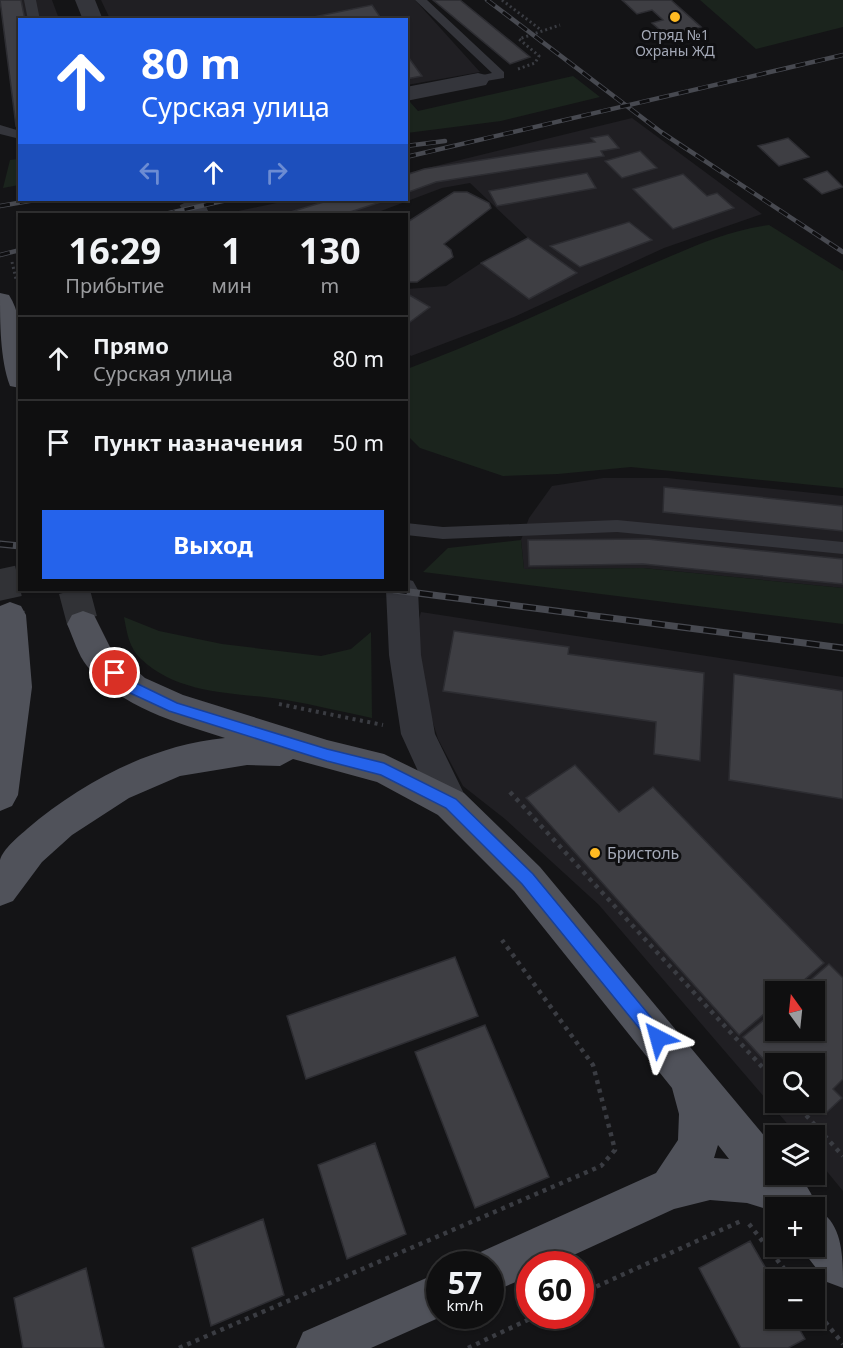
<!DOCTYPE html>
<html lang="ru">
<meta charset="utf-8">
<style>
:root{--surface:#0f0f10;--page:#181819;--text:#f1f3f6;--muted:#9b9c9f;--line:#2f2f30;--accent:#2563eb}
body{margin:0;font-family:"Noto Sans",sans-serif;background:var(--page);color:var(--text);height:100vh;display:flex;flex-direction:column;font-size:22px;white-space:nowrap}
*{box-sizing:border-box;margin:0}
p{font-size:20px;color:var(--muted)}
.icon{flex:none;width:33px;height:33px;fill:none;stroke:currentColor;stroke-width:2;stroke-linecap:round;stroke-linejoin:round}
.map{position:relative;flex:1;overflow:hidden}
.drawer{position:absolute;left:18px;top:213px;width:390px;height:378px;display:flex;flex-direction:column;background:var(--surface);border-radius:0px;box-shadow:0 2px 4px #0004,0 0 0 2px var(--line)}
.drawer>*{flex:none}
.guide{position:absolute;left:18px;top:18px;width:390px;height:183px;border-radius:0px;box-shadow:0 2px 4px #0004,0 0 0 2px var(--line);background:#2563eb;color:#fff;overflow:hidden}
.needle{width:39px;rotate:345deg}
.controls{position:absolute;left:765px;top:981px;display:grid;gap:12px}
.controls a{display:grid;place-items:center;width:60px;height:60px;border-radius:0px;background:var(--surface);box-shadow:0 2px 4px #0004,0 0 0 2px var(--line);font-size:30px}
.speed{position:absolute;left:426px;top:1251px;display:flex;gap:12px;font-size:30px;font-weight:700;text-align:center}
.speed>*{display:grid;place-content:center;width:78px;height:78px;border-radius:50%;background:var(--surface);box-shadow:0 2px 4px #0004,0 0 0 2px var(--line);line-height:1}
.speed small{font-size:15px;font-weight:400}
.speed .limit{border:9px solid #d22;background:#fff;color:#111}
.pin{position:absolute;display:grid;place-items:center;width:51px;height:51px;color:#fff;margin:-26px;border:3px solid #fff;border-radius:50%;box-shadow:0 2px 6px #0007}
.me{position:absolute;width:66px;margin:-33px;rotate:321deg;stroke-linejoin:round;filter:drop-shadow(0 0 4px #0008)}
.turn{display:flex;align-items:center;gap:21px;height:126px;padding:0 24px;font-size:27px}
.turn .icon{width:78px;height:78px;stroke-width:2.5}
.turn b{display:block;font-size:42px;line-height:51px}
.lanes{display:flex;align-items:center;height:57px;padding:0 24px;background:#0003;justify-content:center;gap:30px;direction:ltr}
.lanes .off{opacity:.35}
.eta{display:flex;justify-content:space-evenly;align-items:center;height:102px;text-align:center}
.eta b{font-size:36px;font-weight:700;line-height:42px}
.cta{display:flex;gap:12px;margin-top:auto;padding:12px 24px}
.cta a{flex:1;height:69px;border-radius:0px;background:var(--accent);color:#fff;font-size:24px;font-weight:700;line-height:69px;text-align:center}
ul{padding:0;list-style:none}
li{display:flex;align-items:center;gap:18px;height:84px;padding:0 24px;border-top:2px solid var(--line)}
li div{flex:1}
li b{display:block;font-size:22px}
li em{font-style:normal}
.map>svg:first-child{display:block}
.built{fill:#201f23;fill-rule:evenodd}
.green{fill:#1b241d}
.building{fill:#3e3e43;stroke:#2d2d32;stroke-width:1.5}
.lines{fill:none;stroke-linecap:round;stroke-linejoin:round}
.street-tunnel{stroke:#313236;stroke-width:23;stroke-dasharray:23 11;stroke-linecap:butt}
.primary-tunnel{stroke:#313236;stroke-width:31;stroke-dasharray:31 15;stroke-linecap:butt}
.path-far2{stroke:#3a3c42;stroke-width:3;stroke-dasharray:2 3;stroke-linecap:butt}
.path-far1{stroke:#3a3c42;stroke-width:4;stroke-dasharray:3 4.5;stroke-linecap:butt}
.path{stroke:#3a3c42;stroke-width:4.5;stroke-dasharray:4 5;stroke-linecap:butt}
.lane{fill:#34353b;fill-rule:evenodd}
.street{fill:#34353b;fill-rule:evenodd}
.primary{fill:#50525a;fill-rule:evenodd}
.rail-far1-casing{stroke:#474950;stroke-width:4.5}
.rail-casing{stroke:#474950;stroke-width:7}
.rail-far1{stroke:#0f0f11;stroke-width:3;stroke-dasharray:10;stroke-linecap:butt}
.rail{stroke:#0f0f11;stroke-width:4.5;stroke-dasharray:13;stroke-linecap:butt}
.route{fill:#2563eb;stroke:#184099;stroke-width:1.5}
.poi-dot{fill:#ffba22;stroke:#0f0f11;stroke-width:2}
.labels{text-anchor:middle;stroke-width:6;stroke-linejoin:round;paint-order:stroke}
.far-poi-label{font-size:14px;fill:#a4a9b7;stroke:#0f0f11}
.poi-label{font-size:16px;fill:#a4a9b7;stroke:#0f0f11;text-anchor:start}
</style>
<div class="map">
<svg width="843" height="1348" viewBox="0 0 843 1348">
<rect width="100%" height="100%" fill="#141416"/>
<path class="built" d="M0,0H52L59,19L20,20V125L16,126Z
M101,0H415L480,72L407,85L406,20L110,19Z
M632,118L762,214L664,248L514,317L411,356L407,352V289L446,286L481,263L528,238L470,183L442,188L373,214H224L291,200H406L407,173Z
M603,478H667L843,496V588L643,568L524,569L521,540L529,518L552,486Z
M421,612L843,677V1191L815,1157L814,1136L797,1135L599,905L505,819L463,786L438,739L417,670L414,636ZM776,992H814V1030H776ZM776,1064H814V1102H776Z"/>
<path class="green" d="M700,0H843V27L756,49Z
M573,76L600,97L501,121L407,133V102H410L418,111Z
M19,159V185L3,188L10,160Z
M769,225L843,271V488L631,467L558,474L503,476L420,448L407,435V369C490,339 570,298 652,264C693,247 725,231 769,225Z
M521,540L524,569L643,568L843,588V624L423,572L448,548Z
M124,617L159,631L222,644L321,656L351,649L371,632L372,718C343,712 315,705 286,700C236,692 180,696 141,659C129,648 127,633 124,617Z"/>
<path class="building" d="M0,0H21L25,20H20V125L16,126Z
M433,0H460L530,57L510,64Z
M622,0H671L701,27L667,36L652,23L663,20L652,10L637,14Z
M372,5L382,20H299Z
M406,54L422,76L406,79Z
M608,135L619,148L601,151L604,156L436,182L406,193V175L424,169L595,142L591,138Z
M788,138L809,157L779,166L758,146Z
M640,151L657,168L622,178L605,161Z
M827,171L843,187L822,194L804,179Z
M587,173L596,188L497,206L489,191Z
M683,174L707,196L717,193L734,208L673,229L633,189Z
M454,192H467L489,203L491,208L444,244L451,250L453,257L417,282H406V223Z
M330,200H387L344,214H284Z
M629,222L652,240L580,267L550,246Z
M528,238L577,273L529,299L481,263Z
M406,293L430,307L406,325Z
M664,487L843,506V531L663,512Z
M647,539L843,559V584L643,564L529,566L528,540Z
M454,631L569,647L568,654L704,673L700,761L654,754L656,722L443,691Z
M734,674L843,691V799L729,780Z
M575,765L619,812L653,787L824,963L790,992H776V1004L739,1035L526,798Z
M455,957L478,1016L306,1079L287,1016Z
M829,964L843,978V1079L833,1089L842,1098L827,1112L814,1099V1064H776V1073L743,1037L776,1010V1030H814V992H797Z
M485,1025L549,1177L475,1208L415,1052Z
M375,1143L406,1234L347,1259L318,1165Z
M263,1219L284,1295L211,1326L192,1248Z
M750,1241L776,1286V1318H793L805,1339L788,1348H741L699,1268Z
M86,1268L104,1348H23L14,1298Z"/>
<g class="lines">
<path class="street-tunnel" d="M190,200L197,214"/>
<path class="primary-tunnel" d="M0,569L10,615
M74,590L83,624"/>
<path class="path-far2" d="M502,0L541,30
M518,69L535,63L539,56L519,39L560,25
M12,262L16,279"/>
<path class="path-far1" d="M279,704L383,725"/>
<path class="path" d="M510,792L776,1082
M794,1102L843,1156
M749,1224L793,1280
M580,1294L741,1221
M814,1308L843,1344
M179,1348L601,1166L615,1150L593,1065L502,940
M468,1348L536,1316"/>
<path class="lane" d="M24,0H36L40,20H28Z
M415,0H427L504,72V78L474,83V77L492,73Z
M0,125L20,131V139L0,134Z
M617,520L843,542V554L617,532L443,539L406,535V523L443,527Z"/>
<path class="street" d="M75,0H95L103,20H83Z
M478,73L486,75L489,80L486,85L406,101V87Z
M197,207L207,209L210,214H185L188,209Z
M406,579L413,581L418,590L421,655L435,734L469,804L464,815L451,820L438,815L401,734L389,655L386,590H406Z"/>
<path class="primary" d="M0,293L9,295C26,321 20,359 20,388L10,386C0,359 0,322 0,293Z
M10,602L21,606L26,615L32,687L18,795L12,806L0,811V606Z
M83,611L94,615L110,647L145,678L183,695L327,740L384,754L464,793L540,867L776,1150V1174C781,1174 791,1173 796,1175C804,1178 816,1201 817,1209C843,1224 843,1255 843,1288L827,1282L799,1246H814V1208H776V1217L770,1210L747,1203L710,1200L674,1209L554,1264H530V1276L490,1293V1264H471L474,1255L656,1173L678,1140L679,1114L672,1088L514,891L438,815L377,782L293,759L280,766L247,765L180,776L129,798L72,835L42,862L13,901L0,906C0,892 0,873 0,860C3,849 19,836 27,829C82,782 152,745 225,738C176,722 121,708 87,666C78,655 73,637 67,624L72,615ZM718,1145L729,1159L714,1158Z
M440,1272V1316H443L371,1348H296L303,1332Z"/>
<g class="rail-far1-casing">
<path id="rail-far1" d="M487,0L661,132L843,252
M406,146L445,141
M406,157L843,55
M0,206L35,200
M165,214L227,200
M0,255L20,250"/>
</g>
<g class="rail-casing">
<path id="rail" d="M0,544L20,546
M394,590L843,648"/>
</g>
<use href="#rail-far1" class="rail-far1"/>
<use href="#rail" class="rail"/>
</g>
<path class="route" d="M115,668L138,684L177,703L327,749L384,763L456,799L533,874L664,1033L666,1038L664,1044L658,1047L652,1044L522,884L446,808L381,775L327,761L169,711L128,692L108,673Z"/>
<g class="poi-dot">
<circle cx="675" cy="17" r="6"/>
<circle cx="595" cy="853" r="6"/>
</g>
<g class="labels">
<g class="far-poi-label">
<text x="675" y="40">Отряд №1<tspan x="675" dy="16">Охраны ЖД</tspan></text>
</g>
<g class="poi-label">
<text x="607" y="859">Бристоль</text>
</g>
</g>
</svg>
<div class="controls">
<a><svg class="needle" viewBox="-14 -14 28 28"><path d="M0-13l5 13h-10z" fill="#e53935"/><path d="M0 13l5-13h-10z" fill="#9b9c9f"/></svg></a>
<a><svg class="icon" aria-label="search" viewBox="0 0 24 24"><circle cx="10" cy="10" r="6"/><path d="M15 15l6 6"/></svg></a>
<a><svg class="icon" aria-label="layers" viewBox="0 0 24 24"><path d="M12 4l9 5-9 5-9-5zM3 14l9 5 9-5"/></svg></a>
<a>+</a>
<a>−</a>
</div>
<div class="speed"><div>57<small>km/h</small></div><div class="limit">60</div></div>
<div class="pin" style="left:115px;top:673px;background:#d93025"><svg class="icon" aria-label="arrive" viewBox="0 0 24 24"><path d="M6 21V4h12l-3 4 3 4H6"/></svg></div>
<svg class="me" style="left:658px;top:1038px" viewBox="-20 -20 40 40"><path d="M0-17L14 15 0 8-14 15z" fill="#2563eb" stroke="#fff" stroke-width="4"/></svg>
<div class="guide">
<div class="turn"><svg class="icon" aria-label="ahead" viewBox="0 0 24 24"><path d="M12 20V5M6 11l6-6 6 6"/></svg><div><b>80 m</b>Сурская улица</div></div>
<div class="lanes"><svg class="icon off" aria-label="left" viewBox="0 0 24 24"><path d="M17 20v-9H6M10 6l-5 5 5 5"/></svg><svg class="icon" aria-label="ahead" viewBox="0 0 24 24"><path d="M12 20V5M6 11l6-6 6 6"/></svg><svg class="icon off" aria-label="right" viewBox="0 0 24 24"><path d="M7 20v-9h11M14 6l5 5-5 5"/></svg></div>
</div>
<section class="drawer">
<div class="eta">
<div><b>16:29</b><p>Прибытие</p></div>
<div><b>1</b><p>мин</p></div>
<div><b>130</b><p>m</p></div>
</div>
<ul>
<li><svg class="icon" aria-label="ahead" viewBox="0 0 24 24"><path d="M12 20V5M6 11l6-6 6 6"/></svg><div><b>Прямо</b><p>Сурская улица</p></div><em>80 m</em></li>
<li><svg class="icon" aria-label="arrive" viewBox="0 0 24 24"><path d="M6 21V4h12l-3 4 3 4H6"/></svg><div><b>Пункт назначения</b></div><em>50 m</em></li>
</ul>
<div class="cta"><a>Выход</a></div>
</section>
</div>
